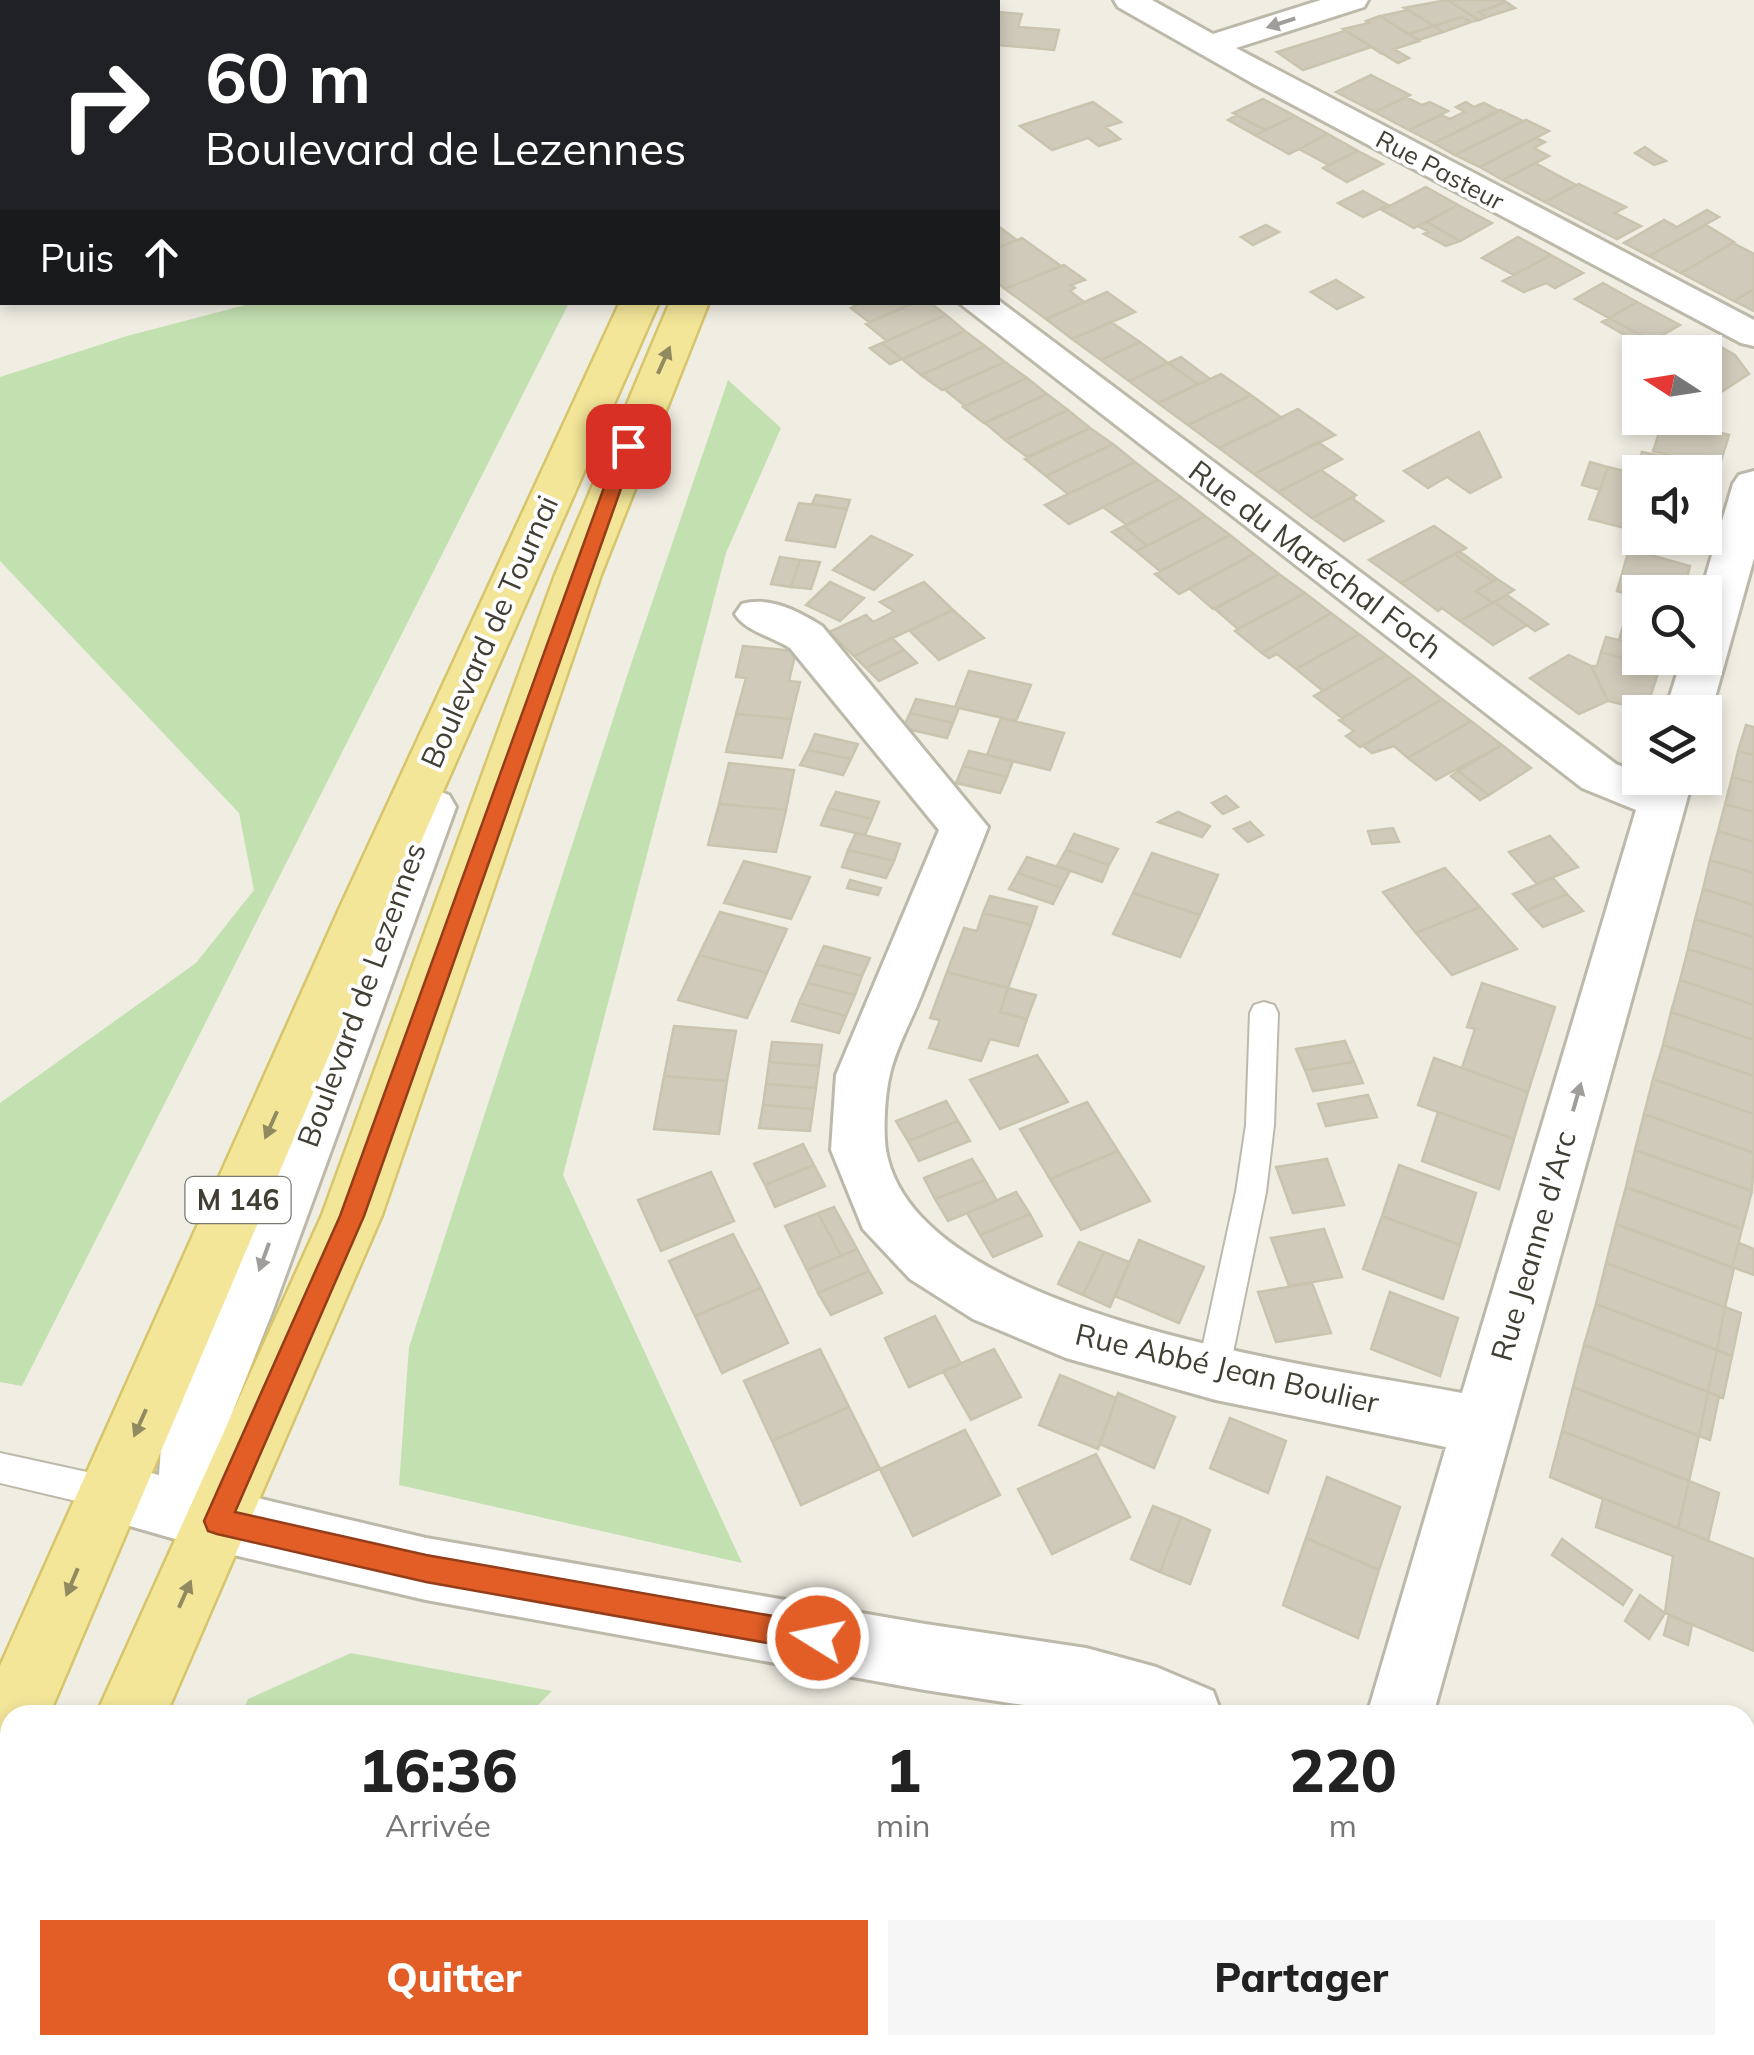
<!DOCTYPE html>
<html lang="fr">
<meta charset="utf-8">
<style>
:root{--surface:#fff;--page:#f6f6f6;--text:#222;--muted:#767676;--accent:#e35e27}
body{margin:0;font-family:Mulish,sans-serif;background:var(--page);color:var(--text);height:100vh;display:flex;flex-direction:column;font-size:38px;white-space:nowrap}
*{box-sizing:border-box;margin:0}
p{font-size:32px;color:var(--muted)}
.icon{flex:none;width:55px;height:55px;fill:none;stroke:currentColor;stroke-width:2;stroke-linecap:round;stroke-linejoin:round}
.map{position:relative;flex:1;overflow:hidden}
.side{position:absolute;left:0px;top:1705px;width:1755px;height:350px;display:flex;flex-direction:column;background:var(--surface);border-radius:30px 30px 0 0;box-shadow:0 5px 15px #0003}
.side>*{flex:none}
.guide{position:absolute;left:0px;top:0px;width:1000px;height:305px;box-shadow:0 5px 15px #0003;background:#202124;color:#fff;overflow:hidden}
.needle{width:65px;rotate:282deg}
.buttons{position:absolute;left:1622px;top:335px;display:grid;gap:20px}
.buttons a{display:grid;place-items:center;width:100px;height:100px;border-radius:0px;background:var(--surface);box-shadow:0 5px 15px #0003;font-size:50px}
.pin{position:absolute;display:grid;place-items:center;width:85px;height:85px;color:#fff;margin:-42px;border-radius:20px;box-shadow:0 5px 15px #0006}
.me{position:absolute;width:110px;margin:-55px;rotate:280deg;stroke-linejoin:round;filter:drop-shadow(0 0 8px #0008)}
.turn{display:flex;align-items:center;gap:35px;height:210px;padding:0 40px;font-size:45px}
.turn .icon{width:130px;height:130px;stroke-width:2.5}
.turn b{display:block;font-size:70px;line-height:85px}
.then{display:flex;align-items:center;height:95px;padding:0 40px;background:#0003;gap:20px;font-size:38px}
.eta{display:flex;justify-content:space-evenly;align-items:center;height:170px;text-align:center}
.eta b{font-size:60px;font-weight:800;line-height:70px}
.action{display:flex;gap:20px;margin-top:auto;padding:20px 40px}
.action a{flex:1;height:115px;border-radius:0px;background:var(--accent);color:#fff;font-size:40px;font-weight:800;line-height:115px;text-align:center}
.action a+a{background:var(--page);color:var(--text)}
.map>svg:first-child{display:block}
.green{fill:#c3e0b0}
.building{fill:#d0caba;stroke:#cac3ae;stroke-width:2.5}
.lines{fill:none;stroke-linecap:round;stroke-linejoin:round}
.lane-casing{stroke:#bdb9aa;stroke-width:4}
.street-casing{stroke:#bdb9aa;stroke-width:6}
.primary-casing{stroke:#d6c56b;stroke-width:5}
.lane{fill:#fff;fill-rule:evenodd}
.street{fill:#fff;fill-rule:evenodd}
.primary{fill:#f3e699;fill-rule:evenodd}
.oneway{fill:#a09e9a}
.oneway2{fill:#918a61}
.route{fill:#e35e27;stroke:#943d19;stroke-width:2.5}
.labels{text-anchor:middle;stroke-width:8;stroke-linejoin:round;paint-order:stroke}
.far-street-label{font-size:25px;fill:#413e34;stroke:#fff}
.shield{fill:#fff;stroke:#7a7871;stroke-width:2.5}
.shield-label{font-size:28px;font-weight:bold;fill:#413e34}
.street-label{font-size:30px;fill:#413e34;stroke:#fff}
</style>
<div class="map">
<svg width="1754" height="2055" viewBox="0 0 1754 2055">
<rect width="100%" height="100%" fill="#f0eee3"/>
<path class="green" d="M253,303H569L22,1386L0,1382V1103L196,963L254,890L239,813L0,561V377L127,336Z
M728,380L781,428L726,553L563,1175L742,1563L399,1485L409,1347L628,673Z
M351,1653L552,1691L528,1715H241L248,1699Z
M95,2045H331L340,2055H90Z"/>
<path class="building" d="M1447,0L1479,20L1471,22L1462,17L1434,26L1404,8Z
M1447,0H1502L1506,2L1479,12L1487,17L1479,20Z
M1506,2L1515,8L1487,17L1479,12Z
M1408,10L1434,26L1409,34L1380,16Z
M998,12L1022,14L1018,27L1059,30L1054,50L998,45Z
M1380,16L1419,41L1394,49L1409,58L1398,63L1343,29L1369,23L1366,21Z
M1462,17L1471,22L1443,32L1434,26Z
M1434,26L1443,32L1419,40L1409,34Z
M1343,29L1382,54L1371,47L1303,70L1277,52L1345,31Z
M1371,75L1410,95L1375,112L1336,92Z
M1406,97L1422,105L1430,102L1448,111L1409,130L1375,112Z
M1263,99L1295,116L1265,130L1233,113Z
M1093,102L1121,122L1105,127L1120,139L1099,146L1088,138L1052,150L1020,126Z
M1466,102L1474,107L1484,103L1499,111L1434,143L1409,130L1441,115L1450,119L1465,112L1456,107Z
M1500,110L1523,121L1455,155L1434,143Z
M1237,115L1265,130L1255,135L1228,120Z
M1295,116L1328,134L1289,154L1255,135Z
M1526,120L1549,131L1480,167L1455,155Z
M1328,134L1358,151L1329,165L1299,149Z
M1536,138L1545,142L1534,148L1549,156L1503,180L1480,167Z
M1645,147L1655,154L1666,161L1654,165L1635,153Z
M1358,151L1383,164L1347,182L1323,168Z
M1535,163L1576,185L1545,202L1503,180Z
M1579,184L1626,207L1615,213L1641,226L1617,239L1545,202Z
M1426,187L1458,205L1414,228L1382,210Z
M1363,191L1388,205L1363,217L1338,203Z
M1458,205L1492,223L1460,241L1427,222Z
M1707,210L1719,217L1649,256L1624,243L1664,220L1677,227Z
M1427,222L1460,241L1446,246L1424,234L1429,232L1418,226Z
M1266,225L1279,232L1253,245L1241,237Z
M1706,225L1734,242L1681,273L1649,256Z
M998,226L1017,240L998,248Z
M1518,237L1551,255L1514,275L1482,258Z
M1022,238L1061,266L1005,289L998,283V248Z
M1733,243L1754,254V289L1734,301L1681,273Z
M1551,255L1583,273L1555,288L1546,283L1524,292L1503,281Z
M1064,265L1085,280L1071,285L1075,288L1070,291L1084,302L1046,319L1005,289Z
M1336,280L1363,297L1337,309L1311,292Z
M1603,283L1637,302L1609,318L1575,299Z
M1754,289V311L1734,301Z
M1107,292L1135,312L1072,339L1046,319Z
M863,302H916L869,322L851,308Z
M916,302H929L946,315L887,341L866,324Z
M1637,302L1680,325L1652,341L1609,318Z
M946,315L965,331L902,359L882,343Z
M1609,318L1652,341L1644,346L1602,322Z
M1111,322L1140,342L1101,360L1072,339Z
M965,331L985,346L921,375L902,359Z
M1701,336L1735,355L1749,374L1715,396L1705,390V352H1675Z
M1140,342L1168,363L1129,381L1101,360Z
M882,343L902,359L890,364L870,348Z
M985,346L1005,362L942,390L921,375Z
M1181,357L1210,379L1198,384L1168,363Z
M1005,362L1027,378L965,406L944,389Z
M1168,363L1198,384L1158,403L1129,381Z
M1221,374L1251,395L1188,425L1158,403Z
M1027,378L1047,394L984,423L963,407Z
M1047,394L1068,410L1005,440L985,423Z
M1251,395L1282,418L1219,448L1188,425Z
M1298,409L1335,435L1254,474L1219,448Z
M1068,410L1090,428L1027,457L1005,440Z
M1664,418L1729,435L1719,468L1653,451Z
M1090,428L1113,444L1046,476L1025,459Z
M1479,432L1501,477L1470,493L1447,477L1428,488L1404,471Z
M1318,442L1342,459L1278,492L1254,474Z
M1113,444L1135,462L1068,494L1046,476Z
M1642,452L1719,468L1711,494L1705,492V472L1634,474Z
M1135,462L1158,480L1069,524L1045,505Z
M1590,462L1608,467L1600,490L1582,485Z
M1608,467L1640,475V532L1589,519Z
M1321,470L1356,495L1312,518L1278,492Z
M1158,480L1181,497L1127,525L1103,507Z
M816,495L850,500L847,509L812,504Z
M1356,495L1353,499L1383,521L1344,541L1312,518Z
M1181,497L1205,516L1147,546L1124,526Z
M799,503L847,509L835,547L786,540Z
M1205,516L1230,535L1160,571L1136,551Z
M1124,526L1147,546L1136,551L1112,532Z
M1434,526L1466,548L1401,583L1369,560Z
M1230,535L1254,554L1179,594L1155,574Z
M871,536L912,555L874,590L833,570Z
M1629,549L1690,566L1683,592H1640V597L1617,591Z
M1459,551L1497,579L1492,581L1454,554Z
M1254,554L1279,574L1213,609L1189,588Z
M1454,554L1492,581L1476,591L1493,603L1460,621L1442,608L1438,611L1401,583Z
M780,557L800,560L791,587L771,584Z
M800,560L820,562L811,589L791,587Z
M1279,574L1305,593L1238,629L1215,609Z
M1497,579L1514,590L1493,603L1476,591Z
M830,582L864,598L840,621L806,605Z
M924,582L953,610L854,656L829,632L866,615L873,622L891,613L894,611L880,602Z
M1305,593L1331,613L1262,653L1235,631Z
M1507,595L1548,624L1535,631L1494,602Z
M1494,602L1527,625L1493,645L1460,621Z
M953,610L984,638L939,660L910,631Z
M1331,613L1359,634L1296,669L1277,654L1269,658L1262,653Z
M1627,613L1640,617V658H1663L1646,710L1608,701L1591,666H1597L1601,652L1622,658L1626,642L1619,640Z
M1359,634L1386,655L1323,691L1296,669Z
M1606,637L1626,642L1622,658L1601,652Z
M892,638L904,650L866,668L854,656Z
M743,646L796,651L789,681L800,682L791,719L736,714L746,678L736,677Z
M904,650L917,663L879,681L866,668Z
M1386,655L1413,676L1342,718L1314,696Z
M1569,655L1591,666L1608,701L1579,714L1530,678Z
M969,671L1031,685L1016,721L955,707Z
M1413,676L1442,699L1360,747L1346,736L1354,731L1339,720Z
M916,699L959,708L953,723L910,713Z
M1442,699L1471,721L1408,758L1394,746L1372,753L1363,746Z
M910,713L953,723L947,738L903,728Z
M736,714L791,719L782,758L726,752Z
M1001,718L1064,733L1050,770L987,755Z
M1471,721L1502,745L1436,780L1408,758Z
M1746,725L1754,727V755L1738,751Z
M815,734L858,744L851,759L808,750Z
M1502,745L1531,768L1489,795L1458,771Z
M808,750L851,759L843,775L800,765Z
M969,751L1013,761L1007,777L963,766Z
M1738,751L1754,755V783L1732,777Z
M729,763L794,770L786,810L719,804Z
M963,766L1007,777L1000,793L956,783Z
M1458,771L1489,795L1480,800L1451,776Z
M1732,777L1754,783V812L1725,804Z
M836,792L879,802L872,819L828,808Z
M1226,796L1238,807L1223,814L1212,803Z
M719,804L786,810L776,852L708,845Z
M1725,804L1754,812V842L1718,831Z
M828,808L872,819L865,835L821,825Z
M1178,812L1210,826L1202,837L1158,822Z
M1250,822L1263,835L1248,842L1234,829Z
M1393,828L1399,842L1372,844L1368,831Z
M1718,831L1754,842V873L1710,860Z
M856,833L900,844L894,861L848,850Z
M1074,834L1118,849L1109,865L1066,850Z
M1550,836L1578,867L1537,884L1509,852Z
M848,850L894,861L886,878L842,867Z
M1066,850L1109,865L1102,882L1057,866Z
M1152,853L1218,875L1200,915L1133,893Z
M1027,857L1070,871L1061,888L1018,873Z
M1710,860L1754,873V905L1703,889Z
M744,861L810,877L791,919L724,903Z
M1445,868L1480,907L1416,933L1383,892Z
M1018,873L1061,888L1053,904L1009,889Z
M1553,878L1567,894L1527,910L1513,894Z
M850,880L881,888L878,895L847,888Z
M1703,889L1754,905V937L1695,919Z
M1133,893L1200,915L1180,957L1113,934Z
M1567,894L1583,911L1543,927L1527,910Z
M990,896L1037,907L1031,925L983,913Z
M1480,907L1517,949L1452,975L1416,933Z
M720,912L787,929L767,973L699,955Z
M983,913L1031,925L1008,988L947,972L964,928L977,931Z
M1695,919L1754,937V970L1688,949Z
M824,946L870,958L862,976L816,964Z
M1688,949L1754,970V1005L1680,980Z
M699,955L767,973L747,1018L678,1000Z
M816,964L862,976L855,995L808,983Z
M947,972L1008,988L1000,1012L1027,1019L1018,1046L990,1039L981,1061L929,1048L940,1020L930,1018Z
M1680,980L1754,1005V1040L1671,1012Z
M808,983L855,995L846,1016L799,1003Z
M1482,983L1555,1007L1528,1092L1462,1068L1475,1029L1467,1027Z
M1008,988L1036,995L1027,1019L1000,1012Z
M799,1003L846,1016L839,1033L792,1021Z
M1671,1012L1754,1040V1076L1663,1045Z
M674,1026L736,1031L727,1081L664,1076Z
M1345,1041L1354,1062L1305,1070L1296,1049Z
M772,1042L822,1045L819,1066L769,1062Z
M1663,1045L1754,1076V1114L1653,1079Z
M1037,1055L1068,1102L1000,1129L970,1080Z
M1434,1058L1528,1092L1514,1139L1418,1105Z
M769,1062L819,1066L816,1088L766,1084Z
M1354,1062L1363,1083L1313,1091L1305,1070Z
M664,1076L727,1081L719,1134L654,1129Z
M1653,1079L1754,1114V1153L1644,1114Z
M766,1084L816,1088L813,1109L763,1105Z
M1368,1095L1377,1117L1326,1126L1318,1104Z
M946,1101L958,1121L908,1141L896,1121Z
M1087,1102L1118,1151L1050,1179L1020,1129Z
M763,1105L813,1109L810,1131L759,1128Z
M1438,1112L1514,1139L1499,1189L1422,1161Z
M1644,1114L1754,1153L1752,1191L1635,1150Z
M958,1121L970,1141L919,1161L908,1141Z
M803,1144L814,1165L765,1185L754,1164Z
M1635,1150L1752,1191L1742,1229L1626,1187Z
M1118,1151L1150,1201L1081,1230L1050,1179Z
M972,1159L985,1180L935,1199L924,1178Z
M1327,1159L1344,1205L1293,1213L1276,1167Z
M814,1165L825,1186L775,1207L765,1185Z
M1399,1165L1476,1193L1460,1245L1382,1216Z
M711,1172L734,1221L661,1251L638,1200Z
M985,1180L997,1201L948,1221L935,1199Z
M1626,1187L1742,1229L1732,1267L1616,1224Z
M1016,1192L1030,1214L980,1235L967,1213Z
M834,1207L857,1249L841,1256L818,1213Z
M818,1213L841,1256L807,1270L785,1226Z
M1030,1214L1042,1236L993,1257L980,1235Z
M1382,1216L1460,1245L1443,1299L1363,1269Z
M1616,1224L1734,1268L1725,1307L1606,1263Z
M1324,1229L1342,1277L1289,1286L1271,1238Z
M733,1234L761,1288L695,1316L669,1261Z
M1139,1240L1204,1267L1179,1323L1115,1296Z
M1079,1242L1104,1252L1083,1295L1058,1284Z
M1739,1243L1754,1249V1275L1732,1267Z
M857,1249L869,1271L818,1293L807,1270Z
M1104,1252L1129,1262L1110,1307L1083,1295Z
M1606,1263L1725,1307L1717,1350L1596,1304Z
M869,1271L882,1293L831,1315L818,1293Z
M1312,1283L1331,1333L1276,1342L1258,1292Z
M761,1288L788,1343L722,1373L695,1316Z
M1390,1292L1458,1318L1440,1376L1371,1349Z
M1596,1304L1717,1350L1708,1392L1584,1345Z
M1725,1307L1741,1313L1732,1356L1717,1350Z
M935,1316L961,1364L909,1387L885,1338Z
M1584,1345L1708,1392L1699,1436L1573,1387Z
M820,1349L849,1407L772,1441L744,1381Z
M994,1349L1021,1397L971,1420L943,1371Z
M1717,1350L1732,1356L1723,1398L1708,1392Z
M1060,1375L1116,1398L1098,1449L1039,1425Z
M1573,1387L1699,1436L1689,1481L1562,1431Z
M1708,1392L1719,1396L1710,1440L1699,1436Z
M1118,1393L1175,1417L1154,1468L1100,1444Z
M849,1407L880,1469L801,1505L772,1441Z
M1230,1418L1286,1441L1268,1493L1210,1468Z
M965,1430L1000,1495L913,1536L880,1469Z
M1562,1431L1689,1481L1678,1528L1550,1477Z
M1096,1454L1130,1517L1052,1554L1018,1489Z
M1327,1477L1400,1507L1379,1570L1306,1538Z
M1550,1477L1754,1559V1651L1665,1613L1673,1556L1596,1527L1603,1499Z
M1689,1481L1719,1493L1708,1541L1678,1528Z
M1153,1506L1181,1517L1160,1572L1131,1559Z
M1181,1517L1210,1530L1190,1584L1160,1572Z
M1306,1538L1379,1570L1358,1638L1283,1605Z
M1562,1539L1632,1590L1623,1605L1552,1555Z
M1640,1595L1665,1613L1649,1639L1625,1621Z
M1669,1615L1692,1625L1688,1645L1664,1635Z
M1745,1747L1754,1750V1845L1745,1842Z
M1745,1971L1754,1974V2055H1734V2045H1745Z
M470,2045H718L710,2055H461Z
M1321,2045H1370L1391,2053L1319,2055Z
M1392,2045H1432L1460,2055H1391Z
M1472,2045H1534L1533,2055H1500Z
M1534,2045H1600L1599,2055H1533Z
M1600,2045H1668L1667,2055H1599Z
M1668,2045H1734V2055H1667Z"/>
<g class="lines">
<g class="lane-casing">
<path id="lane" d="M1264,1002L1274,1005L1278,1013L1274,1125L1266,1192L1229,1372L1224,1382L1213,1386L1202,1382L1197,1372L1236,1192L1246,1125L1250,1013L1254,1005Z
M0,1453L110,1477L122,1482L126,1493L122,1504L110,1509L0,1483Z"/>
</g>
<g class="street-casing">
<path id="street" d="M1114,0H1152L1213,34L1321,0H1368L1364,7L1236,48L1754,320V346L1741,343L1252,83L1118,7Z
M998,300L1616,764L1640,774V778H1693L1433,1715H1367L1446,1447L1216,1400L1066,1358L973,1319L910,1279L863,1229L831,1150L836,1075L939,830L790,648C773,637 745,631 735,614L742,604C770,596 798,611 822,626L988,827C966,883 943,940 921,996C911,1021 896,1048 890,1074C885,1094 883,1130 886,1150C914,1318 1325,1367 1462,1393L1636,810L1582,788L958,302Z
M1754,471V558L1711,712L1705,722V712H1665L1682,658H1705V592H1701L1733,484L1739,475Z
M432,789L449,795L456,807L273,1310L224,1434V1483L232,1492L426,1538L925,1624L1086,1648L1156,1667L1213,1691L1222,1715H1089L925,1690L426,1600L217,1551L88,1514L79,1493L88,1472L110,1463L159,1475L162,1434L215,1310L408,807L415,795Z
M1745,1885L1754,1888V1960L1745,1957Z"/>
</g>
<g class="primary-casing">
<path id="primary" d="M620,302H659L392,907L49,1715H10V1748L0,1744V1666L340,907Z
M670,302H709L601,575L382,1215L166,1715H96L322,1215L555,575Z
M10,1927V2019L0,2023V1931Z"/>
</g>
<use href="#lane" class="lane"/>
<use href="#street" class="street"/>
<use href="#primary" class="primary"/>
</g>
<defs><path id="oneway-solid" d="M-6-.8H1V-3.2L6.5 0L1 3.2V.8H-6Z" transform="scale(2.5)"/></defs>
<g class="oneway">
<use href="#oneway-solid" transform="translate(1281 23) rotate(162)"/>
<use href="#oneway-solid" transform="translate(1577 1097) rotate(-74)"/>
<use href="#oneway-solid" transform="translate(264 1257) rotate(110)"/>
</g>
<g class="oneway2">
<use href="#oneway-solid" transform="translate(664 360) rotate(-66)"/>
<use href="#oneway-solid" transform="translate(271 1125) rotate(114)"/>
<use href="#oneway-solid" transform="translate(140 1423) rotate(114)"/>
<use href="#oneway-solid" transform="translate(72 1582) rotate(113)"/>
<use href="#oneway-solid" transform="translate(185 1594) rotate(-66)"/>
</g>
<path class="route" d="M628,441L636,446L364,1216L235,1512L426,1555L818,1624L828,1628L832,1638L828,1648L818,1652L426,1582L217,1534L208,1531L204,1521L340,1216L619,446Z"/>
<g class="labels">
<g class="far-street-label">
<text transform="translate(1440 170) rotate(28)" y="9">Rue Pasteur</text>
</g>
<rect class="shield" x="185.5" y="1177" width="105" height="46" rx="8"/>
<g class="shield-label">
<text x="238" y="1210">M 146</text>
</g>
<g class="street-label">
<text transform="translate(1315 560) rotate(37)" y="10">Rue du Maréchal Foch</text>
<text transform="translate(490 632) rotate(-66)" y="10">Boulevard de Tournai</text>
<text transform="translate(362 995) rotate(-70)" y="10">Boulevard de Lezennes</text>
<text transform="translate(1534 1246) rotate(-74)" y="10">Rue Jeanne d'Arc</text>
<text transform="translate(1227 1369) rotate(13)" y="10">Rue Abbé Jean Boulier</text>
</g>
</g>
</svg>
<div class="buttons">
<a><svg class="needle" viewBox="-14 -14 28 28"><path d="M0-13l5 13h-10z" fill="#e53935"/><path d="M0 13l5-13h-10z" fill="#767676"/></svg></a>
<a><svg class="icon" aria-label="sound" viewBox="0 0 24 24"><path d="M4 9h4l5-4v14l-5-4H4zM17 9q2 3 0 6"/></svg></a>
<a><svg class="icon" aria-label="search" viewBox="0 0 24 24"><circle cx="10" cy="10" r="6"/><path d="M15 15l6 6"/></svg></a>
<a><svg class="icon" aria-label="layers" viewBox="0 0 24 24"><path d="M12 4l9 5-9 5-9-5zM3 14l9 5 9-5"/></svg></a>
</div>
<div class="pin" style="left:628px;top:446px;background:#d93025"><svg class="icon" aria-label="arrive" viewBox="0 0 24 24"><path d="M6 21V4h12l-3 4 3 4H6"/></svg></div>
<svg class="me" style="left:818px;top:1638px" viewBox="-20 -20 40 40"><circle r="17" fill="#e35e27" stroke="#fff" stroke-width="3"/><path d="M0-11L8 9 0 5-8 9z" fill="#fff"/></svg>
<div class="guide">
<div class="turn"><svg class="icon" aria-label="right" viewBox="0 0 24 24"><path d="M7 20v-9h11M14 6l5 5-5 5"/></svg><div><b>60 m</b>Boulevard de Lezennes</div></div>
<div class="then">Puis<svg class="icon" aria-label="ahead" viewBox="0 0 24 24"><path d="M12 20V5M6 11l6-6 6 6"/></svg></div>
</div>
<section class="side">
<div class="eta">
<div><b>16:36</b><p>Arrivée</p></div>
<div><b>1</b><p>min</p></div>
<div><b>220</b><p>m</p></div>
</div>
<div class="action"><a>Quitter</a><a>Partager</a></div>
</section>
</div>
